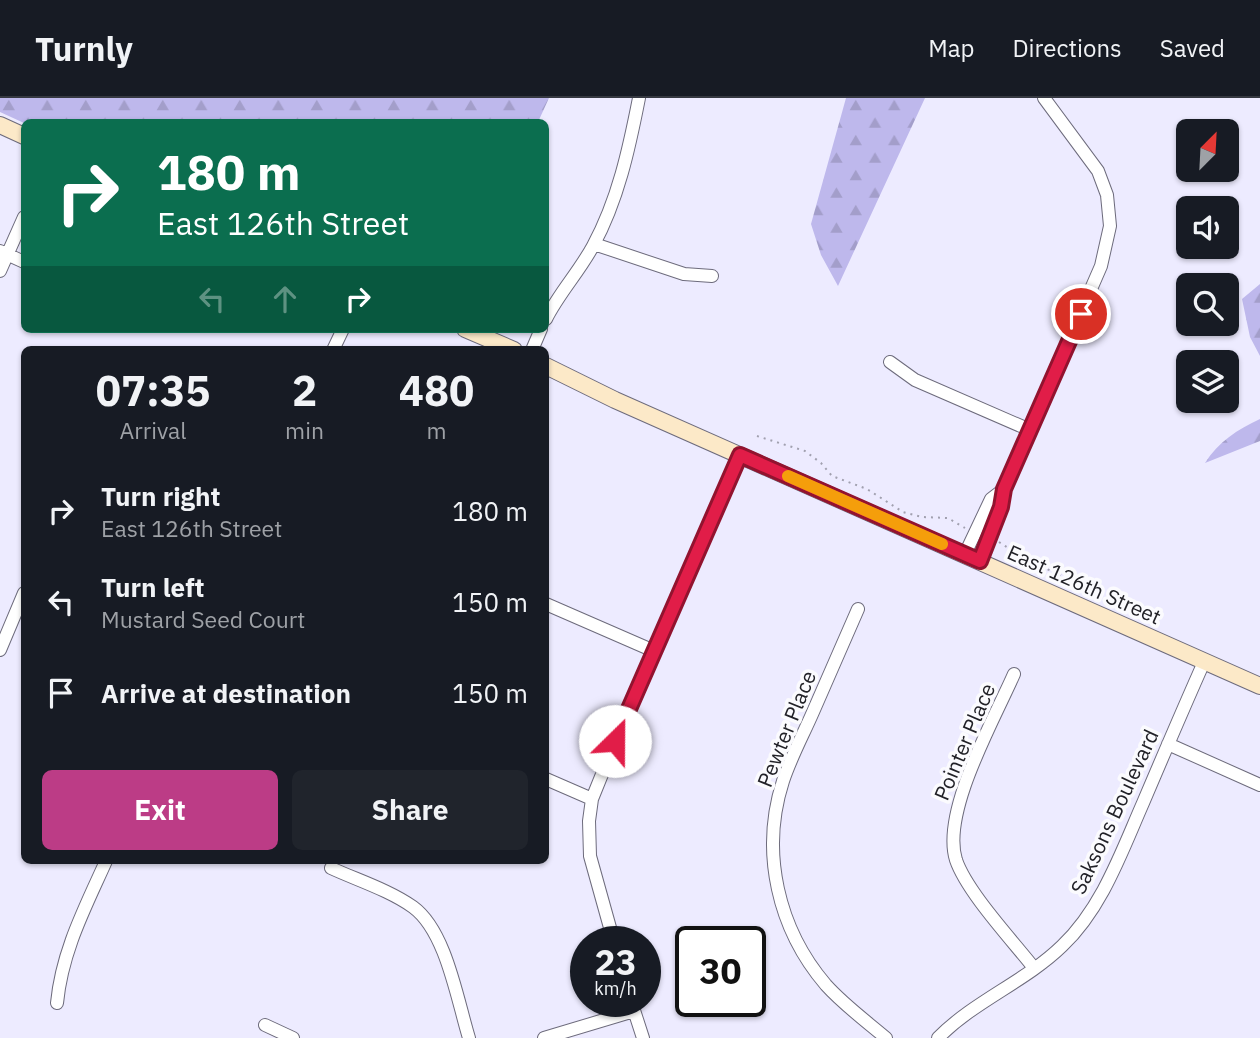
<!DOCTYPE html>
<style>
:root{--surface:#171b24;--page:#20242c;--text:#f1f3f6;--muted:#9ea1a6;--line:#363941;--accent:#bc3c86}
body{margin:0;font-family:"IBM Plex Sans",sans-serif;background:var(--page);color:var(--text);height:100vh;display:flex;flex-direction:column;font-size:26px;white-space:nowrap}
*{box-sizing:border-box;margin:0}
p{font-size:23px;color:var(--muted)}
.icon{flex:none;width:38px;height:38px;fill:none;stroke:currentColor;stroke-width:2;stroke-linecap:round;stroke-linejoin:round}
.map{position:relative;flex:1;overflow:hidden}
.panel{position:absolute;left:21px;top:248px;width:528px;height:518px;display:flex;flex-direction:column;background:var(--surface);border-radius:10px;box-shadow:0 2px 5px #0004}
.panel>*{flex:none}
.hud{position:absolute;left:21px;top:21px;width:528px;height:214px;border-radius:10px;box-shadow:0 2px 5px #0004;background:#0b6e4f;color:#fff;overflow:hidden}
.needle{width:46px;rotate:24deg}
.controls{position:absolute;left:1176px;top:21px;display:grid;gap:14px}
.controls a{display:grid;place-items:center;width:63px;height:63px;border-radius:10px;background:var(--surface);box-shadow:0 2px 5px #0004;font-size:35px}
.speed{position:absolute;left:570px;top:828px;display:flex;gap:14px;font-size:35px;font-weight:700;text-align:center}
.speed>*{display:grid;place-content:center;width:91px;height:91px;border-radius:50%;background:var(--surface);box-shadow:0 2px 5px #0004;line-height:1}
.speed small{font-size:18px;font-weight:400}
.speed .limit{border:4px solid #111;border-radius:10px;background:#fff;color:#111}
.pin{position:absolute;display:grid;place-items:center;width:60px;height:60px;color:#fff;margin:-30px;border:4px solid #fff;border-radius:50%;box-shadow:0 2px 7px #0007}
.me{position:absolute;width:77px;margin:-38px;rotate:23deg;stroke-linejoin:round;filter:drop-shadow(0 0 5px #0008)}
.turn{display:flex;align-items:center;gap:24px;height:147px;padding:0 21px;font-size:32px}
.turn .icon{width:91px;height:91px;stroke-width:2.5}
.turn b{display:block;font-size:49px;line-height:60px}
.lanes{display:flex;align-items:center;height:66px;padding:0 21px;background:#0003;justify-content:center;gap:35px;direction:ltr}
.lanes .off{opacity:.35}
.eta{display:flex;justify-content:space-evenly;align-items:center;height:119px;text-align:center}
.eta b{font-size:42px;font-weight:700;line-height:49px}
.primary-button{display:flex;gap:14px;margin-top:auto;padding:14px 21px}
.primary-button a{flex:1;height:80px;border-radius:10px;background:var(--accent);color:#fff;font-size:28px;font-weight:700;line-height:80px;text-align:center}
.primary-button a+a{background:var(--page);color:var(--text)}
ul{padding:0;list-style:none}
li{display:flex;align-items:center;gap:21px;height:91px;padding:0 21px}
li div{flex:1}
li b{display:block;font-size:26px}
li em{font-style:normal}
header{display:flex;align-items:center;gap:42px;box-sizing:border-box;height:98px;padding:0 35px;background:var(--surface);border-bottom:2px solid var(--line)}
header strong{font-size:33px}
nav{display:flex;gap:38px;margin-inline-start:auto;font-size:24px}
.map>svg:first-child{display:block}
.forest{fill:url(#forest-firs)}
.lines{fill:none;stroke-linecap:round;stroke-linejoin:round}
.street-casing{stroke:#6d6b7c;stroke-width:14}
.secondary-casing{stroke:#6d6b7c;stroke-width:18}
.path{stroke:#a1a0af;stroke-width:2;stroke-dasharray:2 5;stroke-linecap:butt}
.street{stroke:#fff;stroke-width:12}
.secondary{stroke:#fce9c8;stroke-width:16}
.route-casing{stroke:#92132f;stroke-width:18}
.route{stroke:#e11d48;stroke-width:12}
.slow{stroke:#f59e0b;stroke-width:12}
.labels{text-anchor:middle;stroke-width:7;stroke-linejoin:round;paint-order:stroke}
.street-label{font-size:21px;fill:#222228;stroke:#fbfbfe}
</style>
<header>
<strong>Turnly</strong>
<nav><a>Map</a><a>Directions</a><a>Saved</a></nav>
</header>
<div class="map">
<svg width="1260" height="940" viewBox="0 0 1260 940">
<defs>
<pattern id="forest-firs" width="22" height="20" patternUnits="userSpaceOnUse" patternTransform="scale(1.75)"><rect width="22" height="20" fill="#beb8ec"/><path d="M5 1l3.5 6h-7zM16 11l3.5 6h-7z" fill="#a39eca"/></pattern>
</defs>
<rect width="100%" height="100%" fill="#edebff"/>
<path class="forest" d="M0,0H549L538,24L24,25L0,14Z
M846,0H925L838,188L821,157L811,126Z
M1260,186V258L1250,239L1242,201Z
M1260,321V343L1205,365C1218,344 1238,331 1260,321Z"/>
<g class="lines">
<g class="street-casing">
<path id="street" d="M594,146L684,176L712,178
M0,153L24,164
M0,173L24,119
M546,221C559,195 579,174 593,148C618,102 629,51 639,0
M333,252L343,231
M532,252L541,231
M890,264L915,282L1030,332
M1004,391L1101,168L1110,128L1107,97L1098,73L1044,0
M965,456L991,401L1004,391L1001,409L980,463
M546,506L654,553
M858,511C843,546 828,580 813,614C803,637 791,659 783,683C760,754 778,831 826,887C844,907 866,923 886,940
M0,552L24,495
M1014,576C994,622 941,714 956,762C967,794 1012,842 1034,870
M1168,646L1260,687
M546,681L592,701
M331,770C357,782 389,792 413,809C446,833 457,901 469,940
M614,844L590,758L589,723L592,701L624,622L740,357
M631,903L643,940
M57,905C62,853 85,810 106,763
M265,927L293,940
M544,940L634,913
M938,940C974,903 1025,884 1062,848C1102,810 1121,755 1143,705C1163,658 1183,611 1204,564"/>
</g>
<g class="secondary-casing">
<path id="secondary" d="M0,27L24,38
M465,231L514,252
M546,268L615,302L1260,588"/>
</g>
<path class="path" d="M757,338L805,353L821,365L832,378L867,391L903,414L922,419L948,420L965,430
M999,444L1030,464L1061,477"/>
<use href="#street" class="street"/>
<use href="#secondary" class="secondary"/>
</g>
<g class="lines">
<g class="route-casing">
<path id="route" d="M615,643L740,357L980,463L1001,409L1004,391L1081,216"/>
</g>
<use href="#route" class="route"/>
<path class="slow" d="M788,378L942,446"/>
</g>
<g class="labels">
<g class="street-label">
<text transform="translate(1084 487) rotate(24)" y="7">East 126th Street</text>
<text transform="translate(787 631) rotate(-68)" y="7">Pewter Place</text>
<text transform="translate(965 644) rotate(-67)" y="7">Pointer Place</text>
<text transform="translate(1115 714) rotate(-65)" y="7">Saksons Boulevard</text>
</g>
</g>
</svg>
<div class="controls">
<a><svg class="needle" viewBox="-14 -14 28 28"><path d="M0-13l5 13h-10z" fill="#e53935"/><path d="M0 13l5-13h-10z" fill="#9ea1a6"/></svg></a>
<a><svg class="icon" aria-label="sound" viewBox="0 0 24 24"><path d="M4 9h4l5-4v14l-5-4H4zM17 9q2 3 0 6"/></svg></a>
<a><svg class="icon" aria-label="search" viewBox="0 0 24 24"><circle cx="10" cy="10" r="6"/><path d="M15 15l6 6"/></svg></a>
<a><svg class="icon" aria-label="layers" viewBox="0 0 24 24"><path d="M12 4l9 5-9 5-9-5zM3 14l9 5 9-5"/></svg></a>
</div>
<div class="speed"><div>23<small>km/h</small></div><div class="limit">30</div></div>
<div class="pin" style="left:1081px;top:216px;background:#d93025"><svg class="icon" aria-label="arrive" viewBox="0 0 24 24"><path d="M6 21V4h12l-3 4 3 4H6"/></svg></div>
<svg class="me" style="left:615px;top:643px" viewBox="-20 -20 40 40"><circle r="19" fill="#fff"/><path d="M0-13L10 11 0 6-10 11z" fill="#e11d48"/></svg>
<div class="hud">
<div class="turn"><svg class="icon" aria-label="right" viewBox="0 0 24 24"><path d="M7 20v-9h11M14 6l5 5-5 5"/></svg><div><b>180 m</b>East 126th Street</div></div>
<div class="lanes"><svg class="icon off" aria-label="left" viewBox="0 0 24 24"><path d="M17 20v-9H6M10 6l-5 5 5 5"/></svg><svg class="icon off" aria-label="ahead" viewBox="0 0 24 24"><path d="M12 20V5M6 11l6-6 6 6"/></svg><svg class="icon" aria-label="right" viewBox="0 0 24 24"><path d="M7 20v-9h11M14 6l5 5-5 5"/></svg></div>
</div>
<section class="panel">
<div class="eta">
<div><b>07:35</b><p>Arrival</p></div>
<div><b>2</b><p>min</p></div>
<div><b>480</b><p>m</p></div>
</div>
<ul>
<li><svg class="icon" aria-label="right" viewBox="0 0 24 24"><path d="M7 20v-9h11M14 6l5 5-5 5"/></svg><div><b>Turn right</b><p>East 126th Street</p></div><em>180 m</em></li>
<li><svg class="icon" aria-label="left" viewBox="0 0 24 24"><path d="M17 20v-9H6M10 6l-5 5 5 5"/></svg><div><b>Turn left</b><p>Mustard Seed Court</p></div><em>150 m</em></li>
<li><svg class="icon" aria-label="arrive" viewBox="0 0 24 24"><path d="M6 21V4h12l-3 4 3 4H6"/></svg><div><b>Arrive at destination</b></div><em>150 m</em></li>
</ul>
<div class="primary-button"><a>Exit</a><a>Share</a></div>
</section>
</div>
